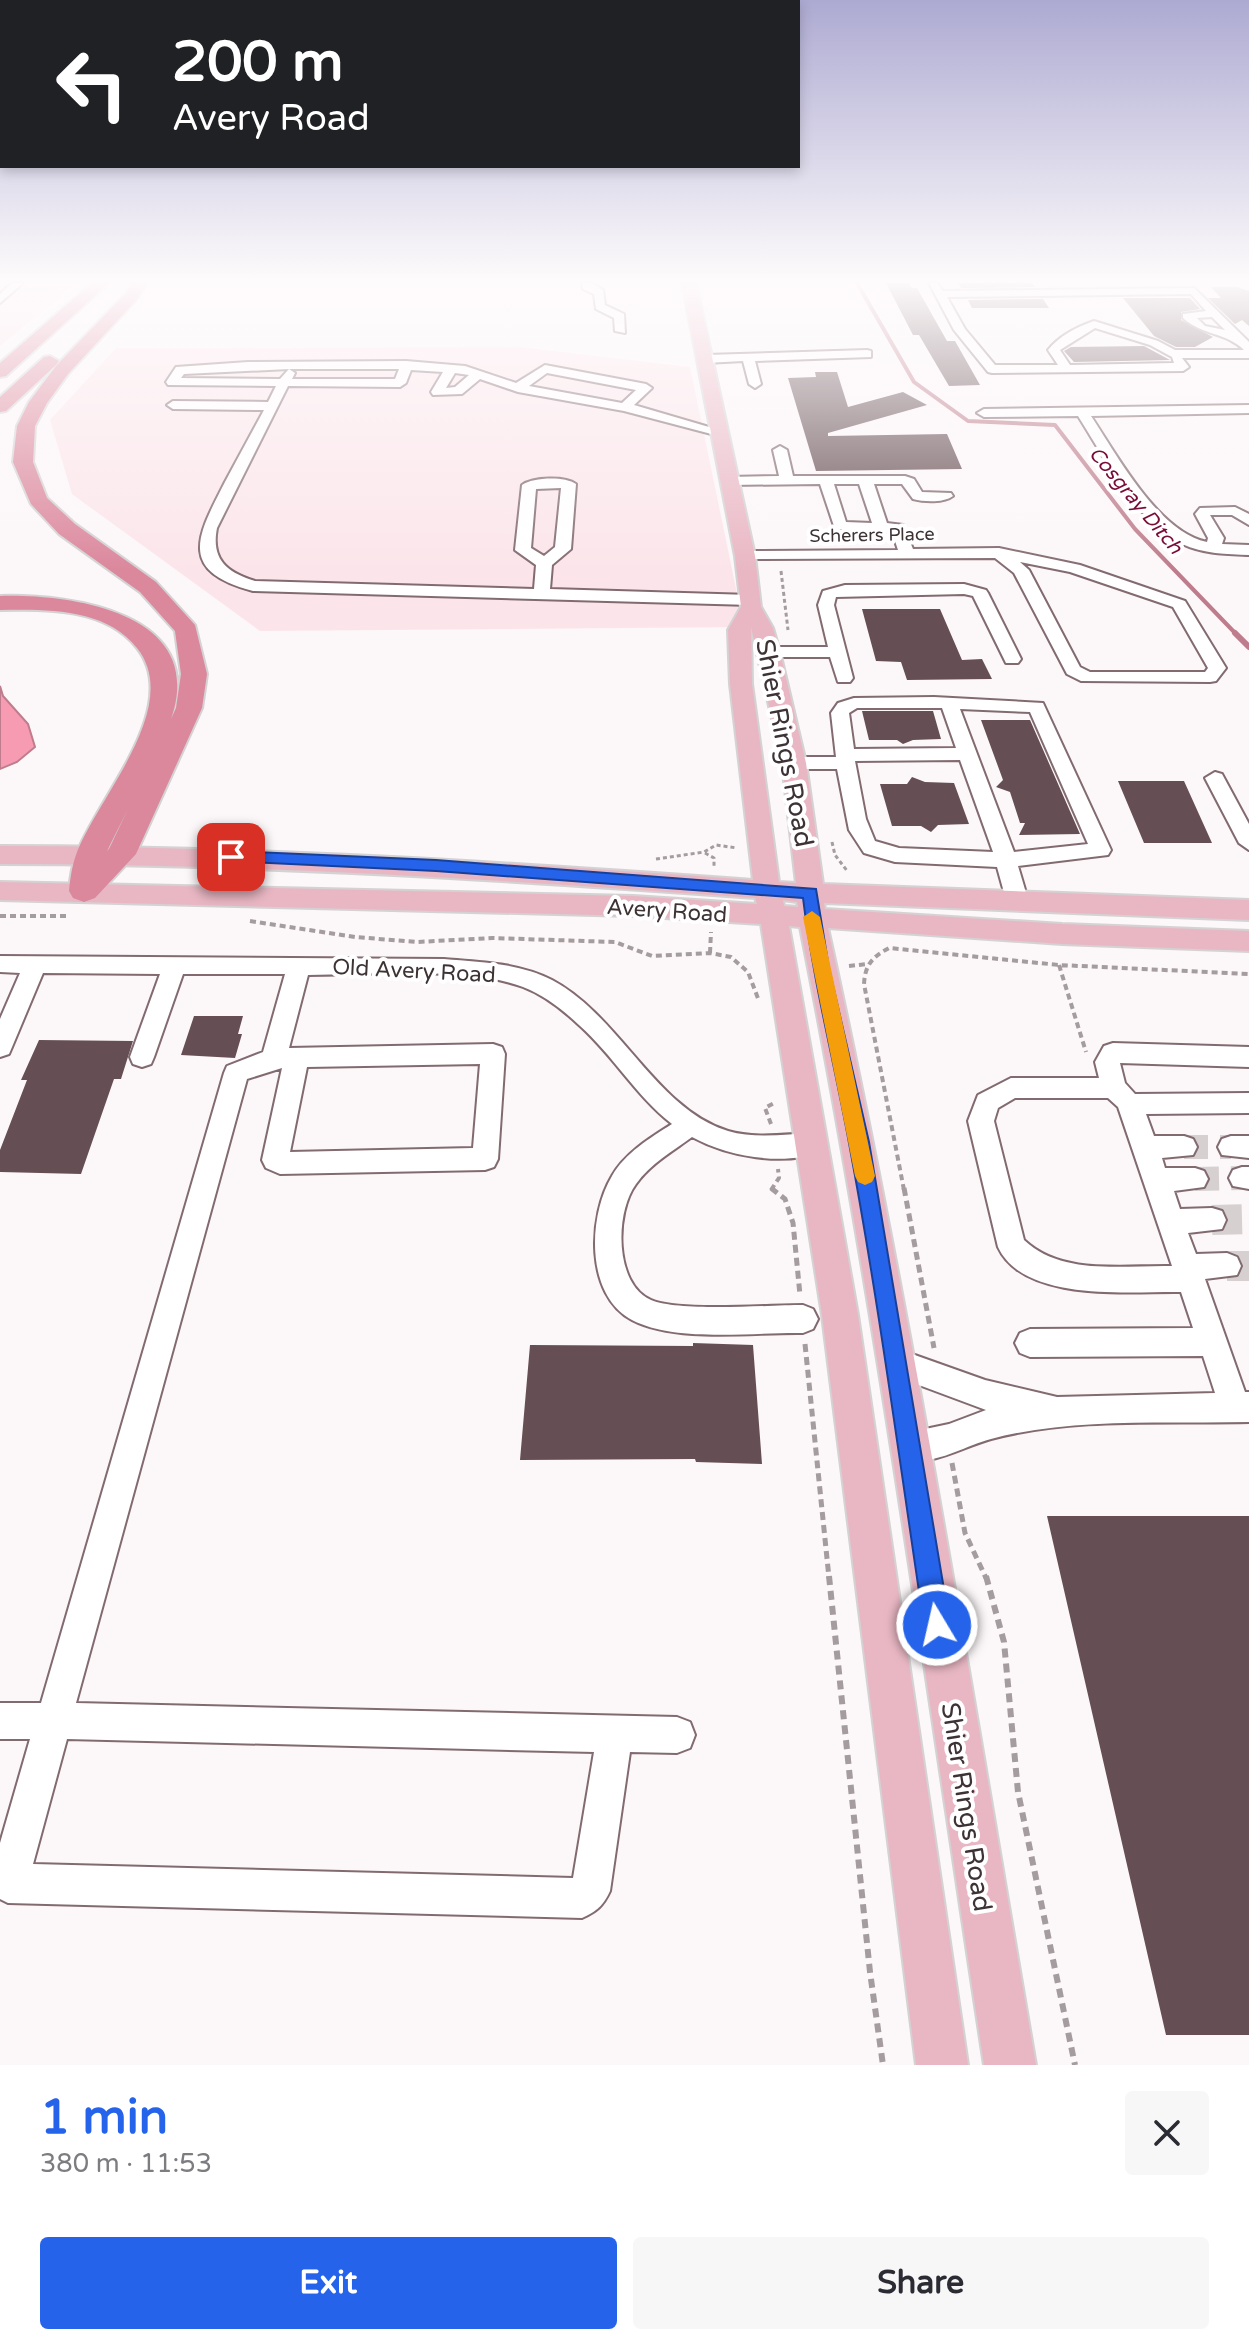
<!DOCTYPE html>
<meta charset="utf-8">
<style>
:root{--surface:#fff;--page:#f7f7f7;--text:#2b2b33;--muted:#7c7c81;--accent:#2563eb}
body{margin:0;font-family:"Varela Round",sans-serif;background:var(--page);color:var(--text);height:100vh;display:flex;flex-direction:column;font-size:30px;white-space:nowrap}
*{box-sizing:border-box;margin:0}
p{font-size:26px;color:var(--muted)}
.icon{flex:none;width:44px;height:44px;fill:none;stroke:currentColor;stroke-width:2;stroke-linecap:round;stroke-linejoin:round}
.map{position:relative;height:2065px;overflow:hidden}
.sheet{display:flex;flex-direction:column;background:var(--surface);flex:1}
.sheet>*{flex:none}
.banner{position:absolute;left:0px;top:0px;width:800px;height:168px;box-shadow:0 4px 12px #0003;background:#202124;color:#fff;overflow:hidden}
.pin{position:absolute;display:grid;place-items:center;width:68px;height:68px;color:#fff;margin:-34px;border-radius:16px;box-shadow:0 4px 12px #0006}
.me{position:absolute;width:88px;margin:-44px;rotate:351deg;stroke-linejoin:round;filter:drop-shadow(0 0 6px #0008)}
.turn{display:flex;align-items:center;gap:28px;height:168px;padding:0 40px;font-size:36px}
.turn .icon{width:104px;height:104px;stroke-width:2.5}
.turn b{display:block;font-size:56px;line-height:68px}
.round{display:grid;place-items:center;flex:none;width:84px;height:84px;border-radius:8px;background:var(--page)}
.summary{display:flex;align-items:center;justify-content:space-between;height:136px;padding:0 40px}
h1{font-size:48px;font-weight:700;line-height:60px;color:var(--accent)}
.action{display:flex;gap:16px;margin-top:auto;padding:16px 40px}
.action a{flex:1;height:92px;border-radius:8px;background:var(--accent);color:#fff;font-size:32px;font-weight:700;line-height:92px;text-align:center}
.action a+a{background:var(--page);color:var(--text)}
.map>svg:first-child{display:block}
.built{fill:#fbe5ea}
.water{fill:#f69bb2;stroke:#be7c8c;stroke-width:2}
.lines{fill:none;stroke-linecap:round;stroke-linejoin:round}
.stream-far1{stroke:#be7c8c;stroke-width:4}
.stream{stroke:#be7c8c;stroke-width:6}
.building{fill:#664f54}
.minor-tunnel-far1{stroke:#d6d0d1;stroke-width:24;stroke-dasharray:24 12;stroke-linecap:butt}
.minor-tunnel{stroke:#d6d0d1;stroke-width:30;stroke-dasharray:30 15;stroke-linecap:butt}
.minor-casing{stroke:#826b70;stroke-width:4}
.major-casing{stroke:#d4d2d3;stroke-width:4}
.highway-casing{stroke:#d4d2d3;stroke-width:4}
.path-far3{stroke:#a49c9e;stroke-width:3;stroke-dasharray:4 3;stroke-linecap:butt}
.path-far2{stroke:#a49c9e;stroke-width:4;stroke-dasharray:6 4;stroke-linecap:butt}
.path-far1{stroke:#a49c9e;stroke-width:5;stroke-dasharray:8 5;stroke-linecap:butt}
.path{stroke:#a49c9e;stroke-width:6;stroke-dasharray:9 6;stroke-linecap:butt}
.minor{fill:#fff;fill-rule:evenodd}
.major{fill:#e9b7c4;fill-rule:evenodd}
.highway{fill:#db879c;fill-rule:evenodd}
.route{fill:#2563eb;stroke:#184099;stroke-width:2}
.slow{fill:#f59e0b}
.labels{text-anchor:middle;stroke-width:8;stroke-linejoin:round;paint-order:stroke}
.far-street-label{font-size:18px;fill:#3d3335;stroke:#fff}
.far-water-label{font-size:20px;font-style:italic;fill:#780c39;stroke:#fff}
.street-label{font-size:22px;fill:#3d3335;stroke:#fff}
.near-street-label{font-size:26px;fill:#3d3335;stroke:#fff}
</style>
<div class="map">
<svg width="1249" height="2065" viewBox="0 0 1249 2065">
<rect width="100%" height="100%" fill="#fcf7f8"/>
<path class="built" d="M0,283H77L0,346Z
M520,347L690,367L744,627L260,631L72,494L50,420L116,348Z"/>
<path class="water" d="M0,686L3,696L28,724L35,747L17,762L0,769Z"/>
<g class="lines">
<path class="stream-far1" d="M857,283L914,382L968,421L1055,425L1135,529L1237,635"/>
<path class="stream" d="M1235,633L1249,647"/>
</g>
<path class="building" d="M886,283H909L912,288H917L947,341H955L980,385L949,386L919,335H913Z
M958,283H1032L1035,287L961,288Z
M1211,287H1237L1249,291V326L1242,320L1235,324L1208,298H1221Z
M1123,298H1190L1200,309L1181,312V320L1213,337L1195,347H1176L1154,336Z
M1043,299L1049,308H972L968,300Z
M1144,346L1170,360L1074,362L1064,351L1071,347Z
M815,372H837L848,407L903,392L927,405L828,433V436L947,434L962,469L816,471L788,378L816,377Z
M862,609H940L962,660L982,659L992,679L907,680L901,662L876,661Z
M862,711H933L941,739L913,740L903,744L897,740H869Z
M981,720H1030L1080,834L1019,835L1025,823H1020L1010,792L996,787L1003,780Z
M912,777L925,782L954,783L969,824L938,825L931,832L921,826H892L880,784H907Z
M1118,781H1184L1212,843H1144Z
M194,1016H243L238,1034H242L235,1058L181,1055Z
M39,1040L133,1041L121,1079H114L81,1174L0,1172V1150L27,1080H21Z
M693,1343L753,1345L762,1464L696,1462L695,1459L520,1460L530,1345L693,1346Z
M1047,1516H1249V2035H1166Z"/>
<g class="lines">
<path class="minor-tunnel-far1" d="M1184,1147H1231
M1195,1179L1242,1178"/>
<path class="minor-tunnel" d="M1212,1220L1249,1219
M1227,1266H1249"/>
<g class="minor-casing">
<path id="minor" d="M12,283H23L0,303V294Z
M582,283H592L603,290L605,305L624,314L625,333L615,331L614,318L596,309L594,294L583,289Z
M929,283H937L943,291L1194,288L1249,342V358H1182L1189,367L1183,371L992,373L988,372L954,330ZM1191,294L1206,311L1183,314V318C1203,336 1226,332 1244,350H1175L1158,341L1094,321C1077,327 1059,336 1048,350L1058,365H995L965,329L947,297ZM1212,317L1225,330L1205,326L1197,318ZM1095,328L1150,345L1172,357L1174,363L1070,365L1060,350Z
M867,350L871,351V357L755,361L761,384L755,388L749,384L743,361L706,363L700,359L706,355Z
M406,361L465,366L516,383L545,365L646,384L652,388L634,405L726,432L719,436L624,411L518,392L480,379L462,394L433,395L431,392L443,372L411,370L406,383L400,387L288,386L217,528C211,559 226,572 255,581L534,589L536,565L515,550L522,485C533,477 565,476 576,484L571,549L552,565L550,589L751,595L759,600L751,605L253,591C176,571 198,535 225,482C238,458 251,434 264,410L173,409L167,405L173,401L268,402L276,386L168,385L166,382L176,367L248,362ZM289,369L280,379L181,378L184,374ZM289,369H399L395,379H292L295,373ZM455,373L469,375L455,387L446,388ZM547,373L636,390L622,403L529,386ZM561,488L555,547L544,556L531,548L536,489Z
M1249,405V413L1091,416C1117,455 1158,532 1207,542L1208,538L1195,514L1200,508L1235,507L1249,514V525L1232,515H1210L1224,538L1222,544L1249,545V555C1227,554 1203,554 1182,544C1139,525 1103,455 1078,416L984,417L977,413L984,409Z
M780,446L787,450L793,476H905L914,479L922,492L951,493L953,496C944,503 924,502 913,499L902,484H874L887,523L903,525L913,549L999,548L1080,565L1185,601L1226,668L1216,681L1210,682L1081,681L1067,674L1014,573L995,558L739,559L737,556L745,551L898,550L892,532L835,529L820,484L728,485L721,481L728,477L779,476L773,450ZM834,484H859L872,523L846,522ZM1020,562L1070,572L1173,607L1208,668L1205,672H1090L1080,667L1029,570Z
M964,584L986,590L988,593L1021,659L1018,663H1006L973,596L964,594L836,597L834,605L853,678L850,682H838L830,657H769L760,652L769,647H828L818,605L823,591L845,585Z
M934,697L1043,703L1111,850L1108,855L1018,866L1029,903L1026,908H1010L1007,903L997,867L895,862L864,853L849,830L837,769H784L774,763L784,757H836L831,713L838,703L854,698ZM857,708H942L956,748L854,749L849,713ZM960,709L1030,712L1088,844L1014,852ZM960,760L993,852L899,848L875,841L866,819L855,761Z
M1215,772L1222,774L1249,824V850L1239,843L1205,778Z
M0,956L444,959C480,962 519,963 552,980C620,1016 656,1109 728,1131C755,1139 786,1134 814,1133L823,1136L827,1144L823,1152C782,1166 729,1157 692,1137C673,1151 650,1164 636,1184C615,1212 614,1284 651,1300C680,1312 768,1305 803,1305L813,1309L818,1319L813,1329L803,1333C754,1332 676,1343 632,1320C585,1295 588,1216 612,1176C625,1153 650,1138 672,1124C636,1096 613,1055 579,1025C563,1010 544,995 523,987C467,966 370,975 308,975L289,1048L493,1044L502,1047L505,1054L498,1159L494,1167L485,1170L280,1174L266,1168L262,1160L282,1068L247,1079L76,1703L677,1717L690,1722L695,1735L690,1748L677,1753L630,1752L610,1891C603,1906 597,1911 582,1918L8,1903L0,1899V1843L30,1739H0V1703H41L224,1073L227,1066L263,1052L285,974H183L154,1057L151,1064L142,1067L133,1064L130,1057L160,974L43,973L12,1047L9,1054L0,1057V1019L20,973L0,972ZM480,1064L473,1148L290,1152L307,1067ZM67,1739L594,1752L573,1878L33,1864Z
M1113,1043L1249,1047V1067L1120,1063L1125,1083L1135,1094L1249,1093V1113L1146,1114L1154,1136H1184L1193,1139L1197,1147L1193,1155L1162,1158L1165,1168H1195L1204,1171L1208,1179L1204,1187L1174,1191L1180,1209L1212,1208L1222,1211L1226,1220L1222,1229L1188,1233L1196,1254L1227,1253L1237,1257L1241,1266L1237,1275L1205,1279L1245,1392H1249V1422C1164,1424 1074,1417 991,1439C961,1447 928,1470 897,1457L892,1446L897,1435L949,1424L986,1410L884,1372L880,1362L884,1352L895,1348L985,1380L1057,1397L1215,1393L1203,1356L1030,1357L1020,1353L1015,1343L1020,1333L1030,1329L1193,1328L1181,1292C1130,1291 1024,1303 998,1247L968,1121L978,1095L1011,1078H1099L1095,1062L1104,1046ZM1015,1098H1108L1118,1107L1172,1266C1123,1265 1062,1276 1024,1240L994,1121L998,1108Z
M1231,1136H1249V1158L1222,1155L1218,1147L1222,1139Z
M1242,1167H1249V1189L1233,1186L1229,1178L1233,1170Z"/>
</g>
<g class="major-casing">
<path id="major" d="M682,283H696L755,556L761,607L773,628L780,652L806,763L823,884L1249,900V920L824,903L825,909L1062,924L1249,931V951L1062,944L828,928C911,1305 971,1685 1036,2065H984C926,1685 875,1304 800,927L789,926L858,1315L968,2065H916L822,1315L761,924L633,916L0,900V882L633,896L757,904L755,898C504,880 253,864 0,864V846C251,846 502,862 753,880L730,684L728,630L741,607L735,556ZM751,627L782,763L796,883L779,882L752,684ZM783,900L797,902L798,907L784,906Z"/>
</g>
<g class="highway-casing">
<path id="highway" d="M92,283H109L6,376L0,377V363Z
M131,283H147L138,298L68,374L47,403L35,426L33,462L47,498L75,524L156,582L195,625L207,674L202,708L136,854L95,898L84,902L73,898L69,891C70,880 72,866 76,855C96,799 184,707 137,648C106,608 46,609 0,610V596C72,594 208,613 171,719L176,708L181,674L175,631L140,592L59,534L31,504L13,462L17,426L29,402L56,366L126,293ZM128,809L109,849L107,851Z
M50,356L59,361L56,365L6,411L0,412V397L44,357Z"/>
</g>
<path class="path-far3" d="M781,571L788,630
M832,842L835,855L848,872
M705,853L714,858V867
M656,859L704,852L716,845L737,848"/>
<path class="path-far2" d="M0,916H70
M250,921L355,937L417,942L492,938L615,942L652,956L710,953L731,957L748,972L759,1001
M710,953L711,932
M1059,965L1086,1052
M849,966L867,964
M771,1124L765,1108L776,1102
M771,1190L779,1178L778,1169
M904,1190L864,984C865,965 872,957 889,948L1059,965L1249,974"/>
<path class="path-far1" d="M771,1188L785,1199L793,1223L800,1295
M904,1188L934,1348
M805,1344L829,1578
M952,1463L965,1533L986,1578"/>
<path class="path" d="M829,1576L870,1972L883,2065
M986,1576L1004,1642L1018,1792L1075,2065"/>
<use href="#minor" class="minor"/>
<use href="#major" class="major"/>
<use href="#highway" class="highway"/>
</g>
<linearGradient id="sky" x2="0" y2="1"><stop stop-color="#adaad2"/><stop offset="0.49" stop-color="#fefbfc"/><stop offset="1" stop-color="#fefbfc" stop-opacity="0"/></linearGradient>
<rect width="1249" height="572" fill="url(#sky)"/>
<path class="route" d="M231,851L436,860L816,889L829,968L869,1142L950,1625L946,1634L937,1638L928,1634L924,1625C900,1465 879,1303 849,1143C834,1061 813,981 803,898L436,871L226,861L223,857Z"/>
<path class="slow" d="M812,911L820,917L875,1176L872,1182L865,1185L858,1182L855,1176L803,917Z"/>
<g class="labels">
<g class="far-street-label">
<text transform="translate(872 535) rotate(-1)" y="6">Scherers Place</text>
</g>
<g class="far-water-label">
<text transform="translate(1136 500) rotate(50)" y="7">Cosgray Ditch</text>
</g>
<g class="street-label">
<text transform="translate(667 910) rotate(4)" y="8">Avery Road</text>
<text transform="translate(414 970) rotate(3)" y="8">Old Avery Road</text>
</g>
<g class="near-street-label">
<text transform="translate(785 743) rotate(79)" y="9">Shier Rings Road</text>
<text transform="translate(967 1807) rotate(81)" y="9">Shier Rings Road</text>
</g>
</g>
</svg>
<div class="pin" style="left:231px;top:857px;background:#d93025"><svg class="icon" aria-label="arrive" viewBox="0 0 24 24"><path d="M6 21V4h12l-3 4 3 4H6"/></svg></div>
<svg class="me" style="left:937px;top:1625px" viewBox="-20 -20 40 40"><circle r="17" fill="#2563eb" stroke="#fff" stroke-width="3"/><path d="M0-11L8 9 0 5-8 9z" fill="#fff"/></svg>
<div class="banner">
<div class="turn"><svg class="icon" aria-label="left" viewBox="0 0 24 24"><path d="M17 20v-9H6M10 6l-5 5 5 5"/></svg><div><b>200 m</b>Avery Road</div></div>
</div>
</div>
<section class="sheet">
<div class="summary"><div><h1>1 min</h1><p>380 m · 11:53</p></div><a class="round"><svg class="icon" aria-label="close" viewBox="0 0 24 24"><path d="M6 6l12 12M18 6L6 18"/></svg></a></div>
<div class="action"><a>Exit</a><a>Share</a></div>
</section>
